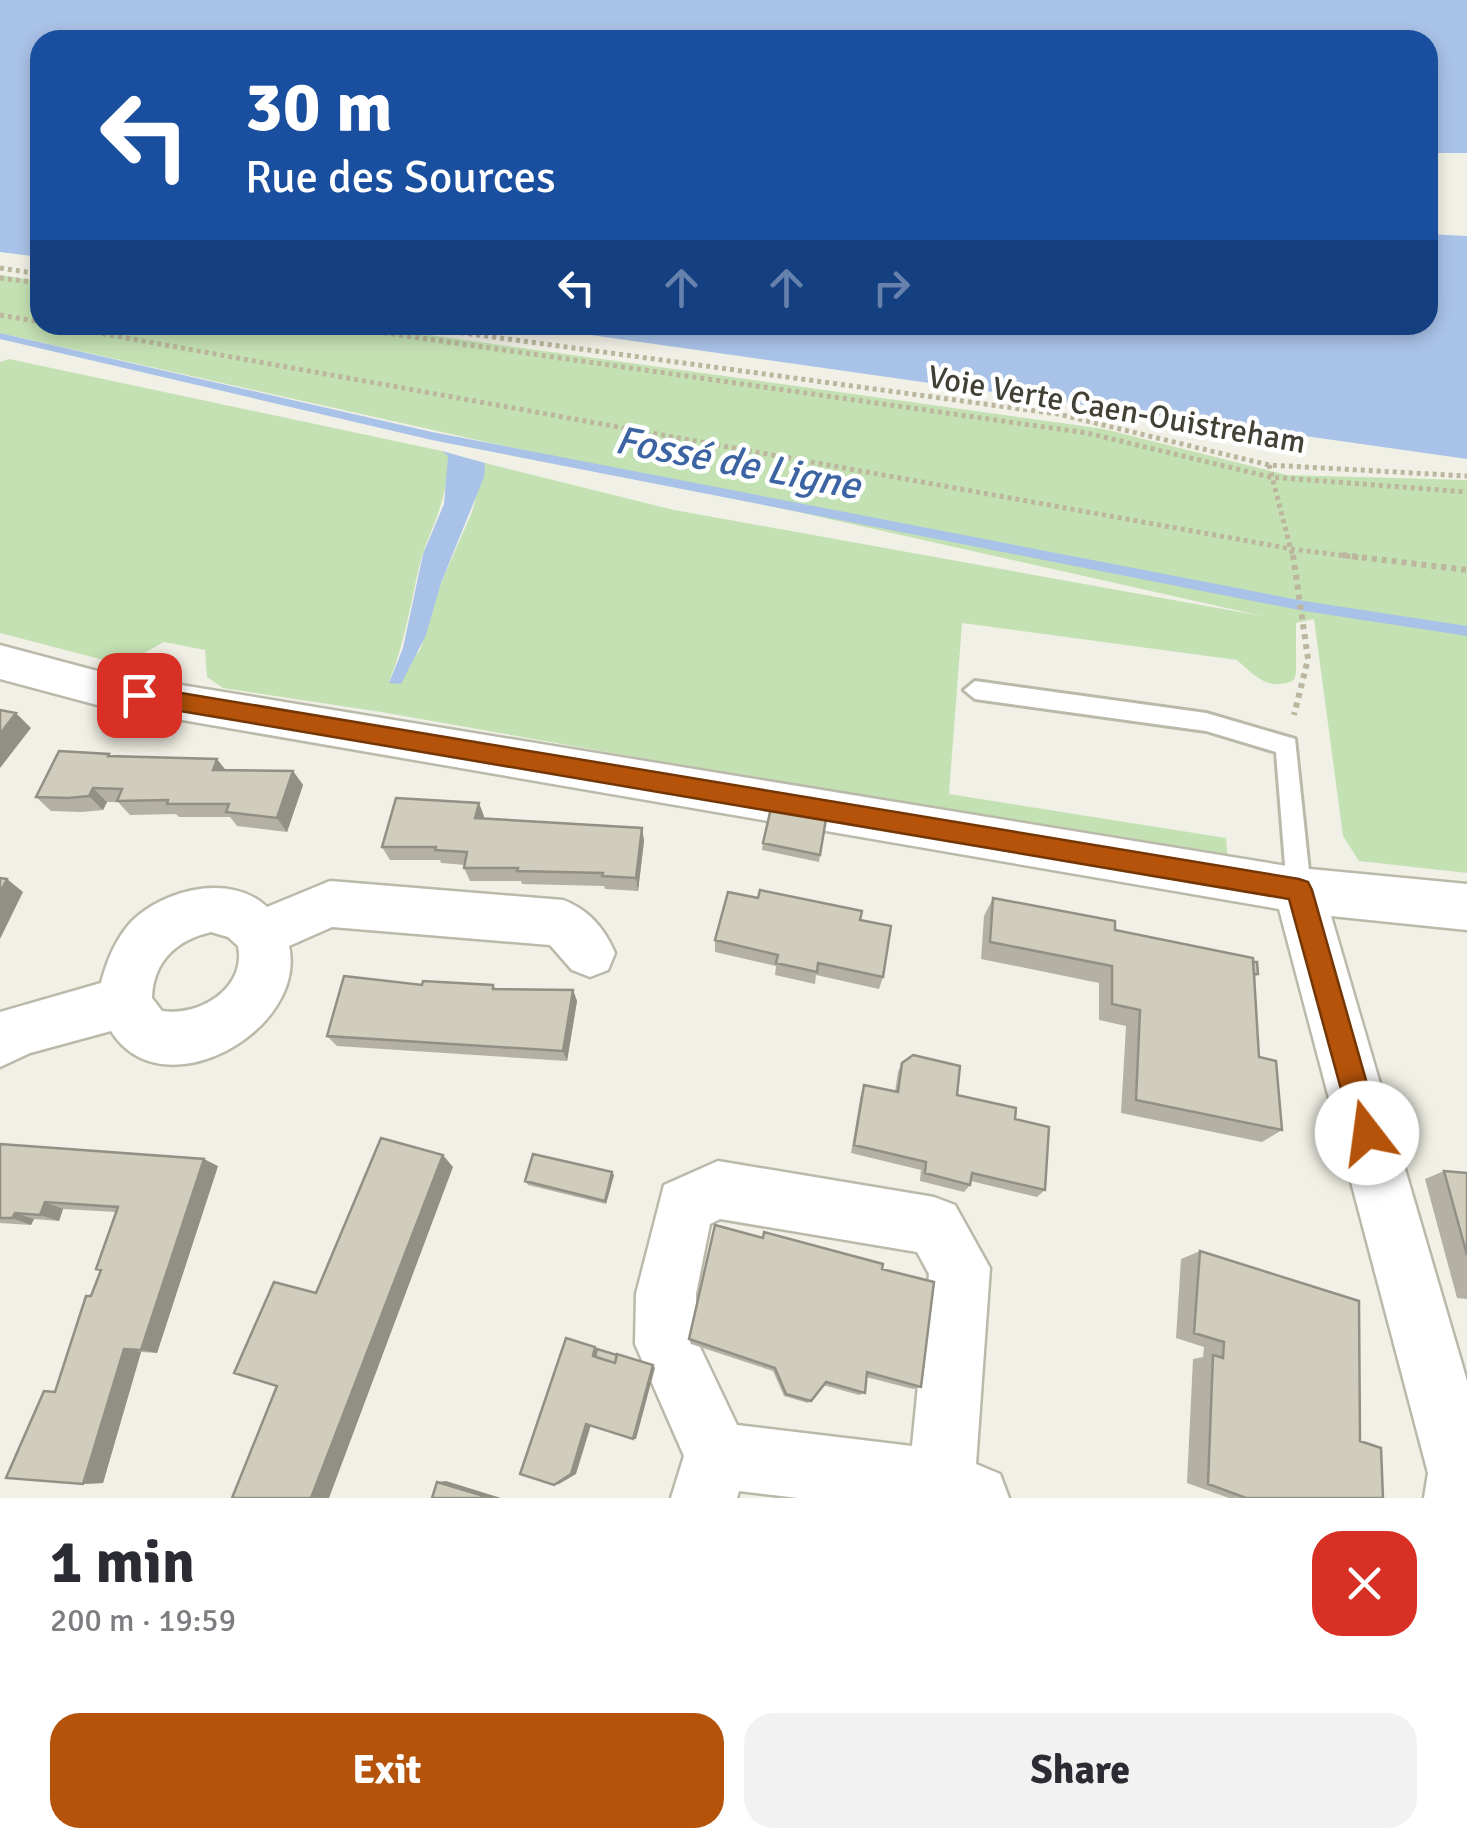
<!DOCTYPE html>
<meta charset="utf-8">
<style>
:root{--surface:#fff;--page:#f2f2f3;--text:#2b2b33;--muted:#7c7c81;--accent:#b45309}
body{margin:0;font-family:Signika,sans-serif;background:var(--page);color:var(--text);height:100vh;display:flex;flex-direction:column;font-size:38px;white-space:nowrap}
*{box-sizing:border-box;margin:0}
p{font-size:32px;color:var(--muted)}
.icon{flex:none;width:55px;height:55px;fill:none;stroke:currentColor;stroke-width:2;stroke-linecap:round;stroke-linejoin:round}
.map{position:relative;height:1498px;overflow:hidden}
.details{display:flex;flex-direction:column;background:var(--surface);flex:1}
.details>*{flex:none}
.guide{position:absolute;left:30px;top:30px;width:1408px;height:305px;border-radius:30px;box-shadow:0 5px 15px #0003;background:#1a4fa0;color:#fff;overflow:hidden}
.pin{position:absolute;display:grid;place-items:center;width:85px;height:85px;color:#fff;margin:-42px;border-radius:20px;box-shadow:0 5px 15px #0006}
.me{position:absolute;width:110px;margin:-55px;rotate:345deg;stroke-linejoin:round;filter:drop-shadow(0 0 8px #0008)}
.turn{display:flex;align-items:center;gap:35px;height:210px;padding:0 50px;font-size:45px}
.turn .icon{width:130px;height:130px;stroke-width:2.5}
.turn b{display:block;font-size:70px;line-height:85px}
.lanes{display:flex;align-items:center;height:95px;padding:0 50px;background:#0003;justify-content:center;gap:50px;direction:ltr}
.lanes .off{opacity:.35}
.round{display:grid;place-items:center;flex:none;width:105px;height:105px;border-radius:30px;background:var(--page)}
.summary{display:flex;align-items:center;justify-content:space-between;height:170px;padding:0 50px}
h1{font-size:60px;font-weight:700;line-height:75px}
.action{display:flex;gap:20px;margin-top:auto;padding:20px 50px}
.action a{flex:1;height:115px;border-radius:30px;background:var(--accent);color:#fff;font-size:40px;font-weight:700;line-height:115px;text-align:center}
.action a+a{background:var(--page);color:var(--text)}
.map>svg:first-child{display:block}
.green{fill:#c4e1b3}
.water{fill:#a9c2e7}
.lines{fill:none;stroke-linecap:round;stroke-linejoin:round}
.stream{fill:#a9c2e7;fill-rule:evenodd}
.service-casing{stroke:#bbb9aa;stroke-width:6}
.minor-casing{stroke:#bbb9aa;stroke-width:5}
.path-far1{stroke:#bbb69d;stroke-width:5;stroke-dasharray:4 4;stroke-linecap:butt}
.path{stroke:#bbb69d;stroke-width:6;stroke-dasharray:5 5;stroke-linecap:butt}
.service{fill:#fff;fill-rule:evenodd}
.minor{fill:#fff;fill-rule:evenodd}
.wall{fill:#b4b0a3}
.shaded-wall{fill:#929084}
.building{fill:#d1cdbd;stroke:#929084;stroke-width:2.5}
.route{fill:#b45309;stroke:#753606;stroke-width:2.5}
.labels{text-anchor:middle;stroke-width:9;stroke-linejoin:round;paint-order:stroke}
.far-street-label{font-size:32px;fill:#434036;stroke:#fff}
.water-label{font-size:40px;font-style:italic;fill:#3c63a2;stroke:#fff}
</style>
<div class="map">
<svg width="1467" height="1498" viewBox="0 0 1467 1498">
<rect width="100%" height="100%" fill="#f1f0e6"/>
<path class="green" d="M0,275L40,281V325H358L1104,429L1287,475L1467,480V873L1359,861L1343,836L1314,619L1296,623V673L1294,680C1269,692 1255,676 1237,660L962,623L949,794L1226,838L1228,862L381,712L223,688L207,677L205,650L164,642L123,665L0,633V362L9,359L442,451L448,456C448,510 427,528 417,576C409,613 403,647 389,682L420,650L441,583L472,512L485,463L674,510L1262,616L0,333Z"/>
<path class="water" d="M0,0H1467V153H1428V40H40V257L0,252Z
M1428,234L1467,236V459L520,325H1428Z
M442,451L485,463L484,477L441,583L426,635L401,684L389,683L403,648L423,554L444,504L448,456Z"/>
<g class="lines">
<path class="stream" d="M0,333L432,432L1304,601L1467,626V636L1304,611L432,440L0,339Z"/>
<g class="service-casing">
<path id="service" d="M975,681L1206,713L1295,739L1311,890L1308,898L1299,901L1290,898L1287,890L1276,752L1206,731L975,699L964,690Z"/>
</g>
<g class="minor-casing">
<path id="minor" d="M0,645L101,672L1299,868L1467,884V930L1331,916L1467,1381V1498H1424L1428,1473L1279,909L101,706L0,679Z
M330,881L563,900C588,909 605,929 615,953L608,970L590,977L572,970L550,945L332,927L289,946C308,1030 162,1113 111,1031L30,1053L0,1067V1012L101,983C107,960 116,938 132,921C165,889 231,873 267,907ZM211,932L228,937L238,946C247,988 199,1017 162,1011L152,998C153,962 176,940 211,932Z
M718,1161L934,1197L955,1205L990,1268L976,1464L1000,1474L1009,1498H798L739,1491L737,1498H671L684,1456L635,1344L636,1294L664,1185ZM720,1219L917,1252L929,1274L912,1446L737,1425L697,1341L696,1294L710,1224Z"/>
</g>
<path class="path-far1" d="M0,268L40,274
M0,278L40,283
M0,315L40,322
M55,325L1292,549L1363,558
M328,325L1087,433L1270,477L1467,492
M405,325L1058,414L1269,465L1467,476
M1269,465L1293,558"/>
<path class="path" d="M1293,555L1308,659L1294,715
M1342,555L1467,570"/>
<use href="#service" class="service"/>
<use href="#minor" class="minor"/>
</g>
<path class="wall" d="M112,757L226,770L293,771L303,785L287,832L237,826L230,817H179L176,814L130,815L118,802H107L103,810L82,812L51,811L36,797Z
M484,816V819L642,828L644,841L638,891L605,889L604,886L522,884L521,881H470L464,868L465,865L441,863L440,860H390L382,847Z
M826,819L819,862L762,850L763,843Z
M993,898L1115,930L1253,962L1258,974L1254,978L1259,1057L1282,1130L1262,1142L1121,1113L1126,1026L1099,1020V983L981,959L984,916Z
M860,920L883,977L879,989L816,975L815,984L775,975L776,966L715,952V940Z
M422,985H493L496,989L573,990L577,1001L567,1061L337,1046L327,1036Z
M902,1063L957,1095L1015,1119L1045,1190L1037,1197L971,1181L970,1185L964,1192L920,1181L921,1170L851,1153L861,1094L864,1085L895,1092L898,1072Z
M0,1144L218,1166L157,1353L141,1352L103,1483L83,1484L55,1392L101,1271L116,1212L63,1209L59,1221L34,1219L31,1225L0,1223Z
M1444,1171L1467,1173V1299L1457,1298L1425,1179Z
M612,1172L614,1175L606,1204L528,1185L525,1181Z
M1200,1251L1360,1441L1383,1498H1229L1187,1483L1193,1359L1203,1357L1204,1347L1176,1338L1181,1259Z
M882,1269L921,1387L913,1389L866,1377L865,1393L859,1395L823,1385L808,1403L784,1396L773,1371L691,1344L689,1339Z"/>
<path class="shaded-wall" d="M16,713L31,728L0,768V734Z
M217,759L228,773L213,770Z
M293,771L303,785L287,832L277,818Z
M93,788L107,802L103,810L89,796Z
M479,803L484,816L481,832L475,818Z
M642,828L644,841L638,891L636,878Z
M7,879L23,892L0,939V893Z
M573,990L577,1001L567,1061L563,1051Z
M443,1155L453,1167L329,1498H311Z
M204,1159L218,1166L157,1353L141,1350Z
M612,1172L614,1175L606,1204L605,1201Z
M45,1202L63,1209L59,1221L40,1215Z
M15,1213L34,1219L31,1225L12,1218Z
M124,1349L141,1352L103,1483L83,1484Z
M653,1365L655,1368L636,1439H633Z
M586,1424L591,1425L576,1474L559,1484L554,1485Z
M446,1481L501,1498H490L437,1482Z"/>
<path class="building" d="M0,710L16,713L0,734Z
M59,751L109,754L108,756L217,759L213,770L293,771L277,818L226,812L229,804H167L168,800L117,801L122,789L93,788L89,796L68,798L36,797Z
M396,798L479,803L475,818L642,828L636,878L602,876L603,873L517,871L518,868H464L467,852L435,850L436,847H382Z
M771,808L826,819L820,855L763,843Z
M0,878L7,879L0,893Z
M760,890L862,911L860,920L891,926L883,977L818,963L817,972L776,963L778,955L715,940L728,892L758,898Z
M993,898L1115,921V930L1253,958L1259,1057L1276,1061L1282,1130L1136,1100L1140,1010L1112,1004V966L990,942Z
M1253,962H1257L1258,974H1254Z
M344,976L422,985L423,981L493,985V989L573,990L563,1051L327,1036Z
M913,1055L960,1066L957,1095L1016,1108L1015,1119L1049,1127L1045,1190L972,1173L970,1185L925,1173L926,1162L854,1145L864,1085L898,1092L902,1063Z
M381,1138L443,1155L311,1498H232L277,1386L234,1373L274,1282L316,1293Z
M0,1144L204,1159L141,1350L124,1349L83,1484L6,1478L44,1391L55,1392L86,1296H91L101,1270L96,1269L118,1207L45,1202L40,1215L15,1213L12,1218H0Z
M533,1154L612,1172L605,1201L525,1181Z
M1444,1171L1467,1173V1255Z
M715,1225L763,1238L764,1232L883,1264L882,1269L934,1282L921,1387L867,1372L865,1393L826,1382L811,1401L786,1394L775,1368L689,1339Z
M1200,1251L1359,1301L1360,1441L1381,1448L1383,1498H1246L1208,1484L1213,1355L1223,1358L1224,1342L1194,1333Z
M566,1338L595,1347L593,1356L615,1363L617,1354L653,1365L633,1439L586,1424L571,1474L554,1485L520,1474Z
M597,1349L617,1355L615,1363L595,1357Z
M437,1482L490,1498H432Z"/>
<path class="route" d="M139,686L1299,879L1308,882L1312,890L1381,1133L1377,1143L1367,1147L1357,1143L1353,1133L1289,899L139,704L128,695Z"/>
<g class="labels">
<g class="far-street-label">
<text transform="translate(1117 409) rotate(10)" y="11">Voie Verte Caen-Ouistreham</text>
</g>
<g class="water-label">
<text transform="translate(738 462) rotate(11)" y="14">Fossé de Ligne</text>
</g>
</g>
</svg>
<div class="pin" style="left:139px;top:695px;background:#d93025"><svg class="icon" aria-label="arrive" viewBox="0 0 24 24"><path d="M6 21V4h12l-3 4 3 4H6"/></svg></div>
<svg class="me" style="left:1367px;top:1133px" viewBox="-20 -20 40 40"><circle r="19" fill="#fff"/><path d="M0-13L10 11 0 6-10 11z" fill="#b45309"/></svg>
<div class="guide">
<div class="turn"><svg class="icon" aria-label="left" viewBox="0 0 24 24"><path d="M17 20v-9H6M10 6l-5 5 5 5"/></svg><div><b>30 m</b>Rue des Sources</div></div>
<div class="lanes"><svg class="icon" aria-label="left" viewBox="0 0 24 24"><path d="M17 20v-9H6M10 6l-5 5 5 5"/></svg><svg class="icon off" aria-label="ahead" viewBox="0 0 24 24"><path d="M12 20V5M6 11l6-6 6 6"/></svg><svg class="icon off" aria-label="ahead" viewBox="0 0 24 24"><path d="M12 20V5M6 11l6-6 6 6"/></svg><svg class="icon off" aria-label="right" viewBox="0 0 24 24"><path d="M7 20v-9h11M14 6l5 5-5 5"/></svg></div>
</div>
</div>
<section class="details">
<div class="summary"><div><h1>1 min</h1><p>200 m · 19:59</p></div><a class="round" style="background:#d93025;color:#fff"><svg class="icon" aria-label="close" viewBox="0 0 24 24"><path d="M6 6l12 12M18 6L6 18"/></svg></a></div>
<div class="action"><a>Exit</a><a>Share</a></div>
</section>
